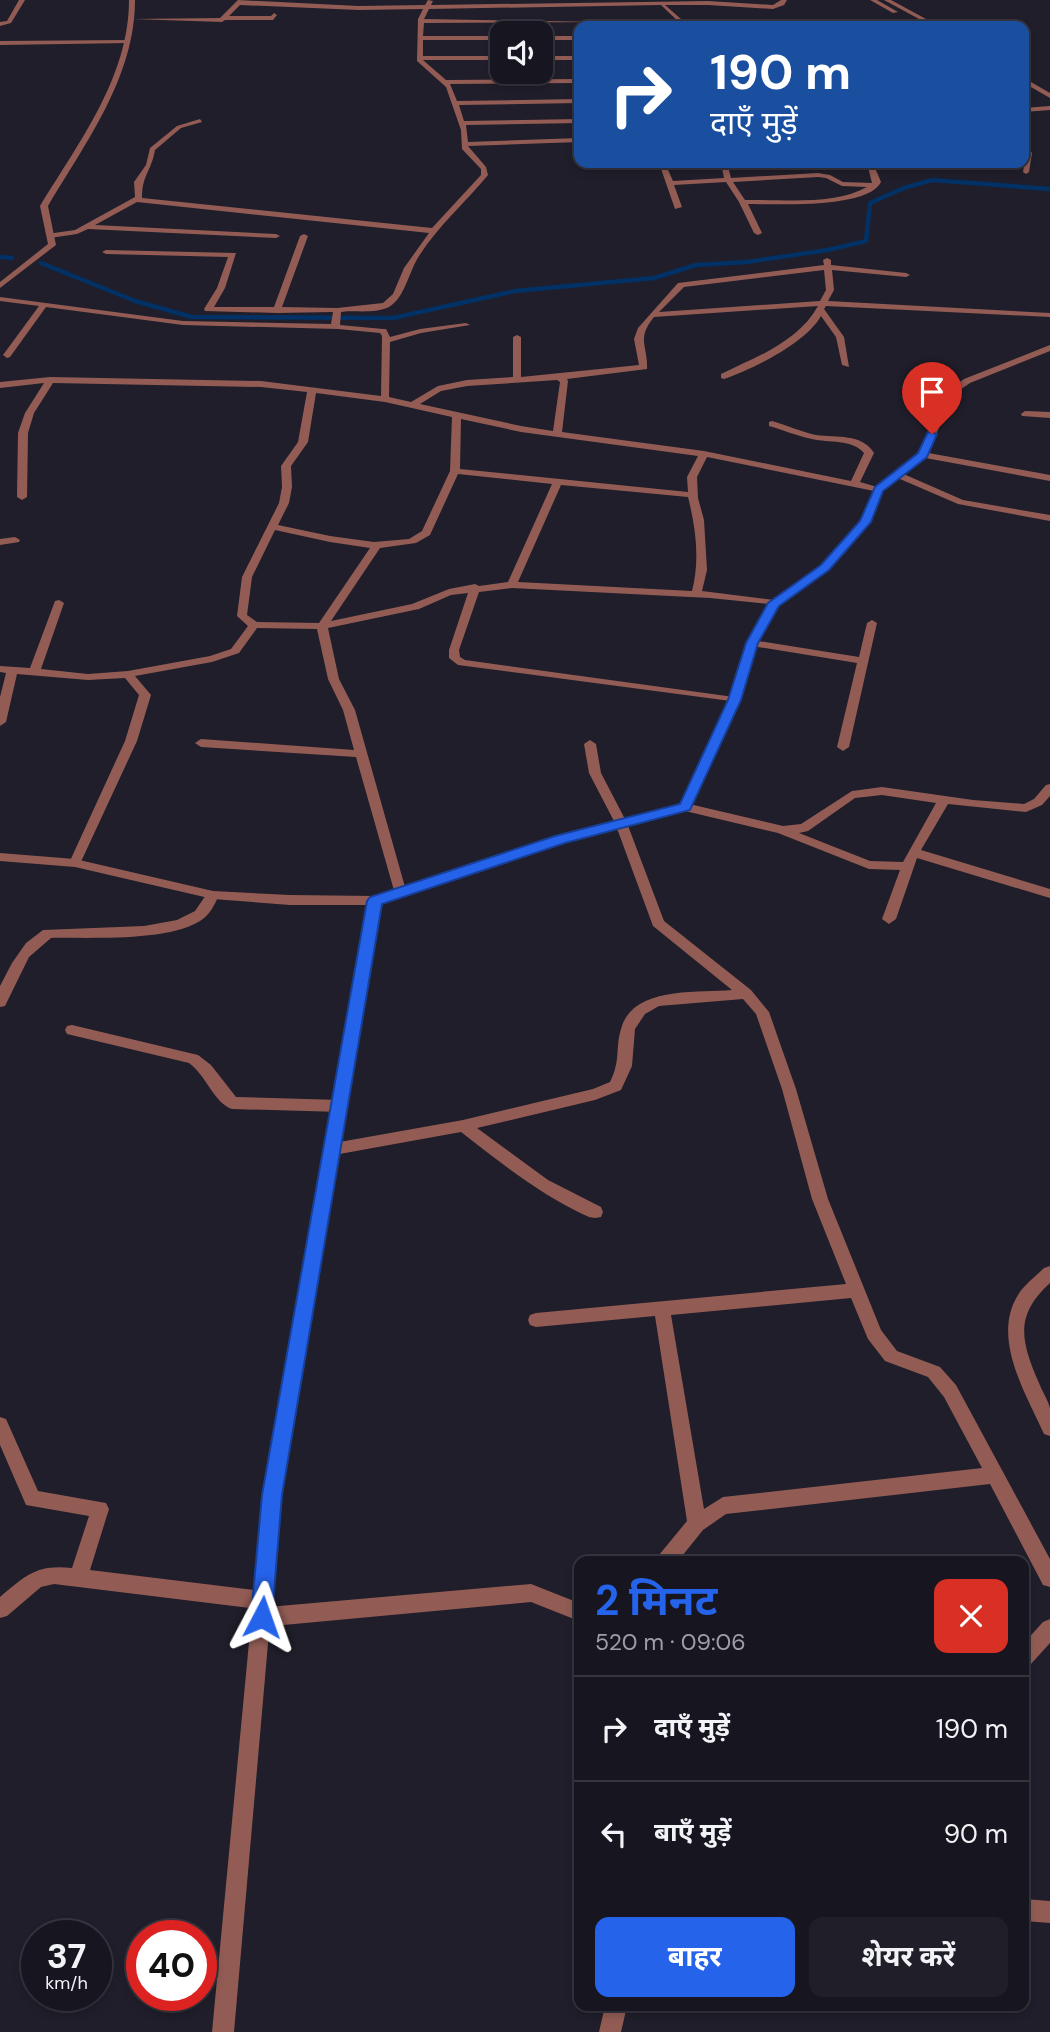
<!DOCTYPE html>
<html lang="hi">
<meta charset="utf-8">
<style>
:root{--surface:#171620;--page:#201f29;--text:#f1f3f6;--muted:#9e9fa5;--line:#36353e;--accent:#2563eb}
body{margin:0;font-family:"DM Sans","Noto Sans Devanagari",sans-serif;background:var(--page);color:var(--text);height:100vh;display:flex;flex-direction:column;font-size:26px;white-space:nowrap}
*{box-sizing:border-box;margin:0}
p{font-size:23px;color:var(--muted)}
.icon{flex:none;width:38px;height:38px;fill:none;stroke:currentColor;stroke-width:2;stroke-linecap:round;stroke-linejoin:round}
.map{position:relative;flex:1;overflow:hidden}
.side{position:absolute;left:574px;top:1556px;width:455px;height:455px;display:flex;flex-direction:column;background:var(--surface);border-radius:14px;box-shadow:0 4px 10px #0003,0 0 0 2px var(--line)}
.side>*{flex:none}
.hud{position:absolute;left:574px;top:21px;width:455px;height:147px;border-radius:14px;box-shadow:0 4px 10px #0003,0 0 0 2px var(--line);background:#1a4fa0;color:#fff;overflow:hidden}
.fabs{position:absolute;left:490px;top:21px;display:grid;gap:14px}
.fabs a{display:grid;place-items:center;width:63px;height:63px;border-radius:14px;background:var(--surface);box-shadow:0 4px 10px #0003,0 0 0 2px var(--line);font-size:35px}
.speed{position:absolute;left:21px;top:1920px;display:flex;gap:14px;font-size:35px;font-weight:700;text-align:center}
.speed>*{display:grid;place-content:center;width:91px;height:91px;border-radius:50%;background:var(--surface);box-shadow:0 4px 10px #0003,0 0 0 2px var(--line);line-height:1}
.speed small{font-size:18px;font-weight:400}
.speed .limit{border:10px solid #d22;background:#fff;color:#111}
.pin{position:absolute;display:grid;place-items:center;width:60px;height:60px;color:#fff;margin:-72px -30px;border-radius:50% 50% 50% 0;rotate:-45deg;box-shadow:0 0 7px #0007}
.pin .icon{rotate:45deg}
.me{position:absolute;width:77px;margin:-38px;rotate:4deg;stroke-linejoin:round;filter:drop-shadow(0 0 5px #0008)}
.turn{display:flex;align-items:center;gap:24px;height:147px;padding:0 21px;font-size:32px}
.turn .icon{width:91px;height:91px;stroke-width:2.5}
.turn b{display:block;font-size:49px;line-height:60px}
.round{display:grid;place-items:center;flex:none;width:74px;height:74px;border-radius:14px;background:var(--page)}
.head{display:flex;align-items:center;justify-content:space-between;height:119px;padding:0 21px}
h1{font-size:42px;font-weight:700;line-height:52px;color:var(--accent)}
.button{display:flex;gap:14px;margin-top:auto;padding:14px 21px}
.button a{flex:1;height:80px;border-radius:14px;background:var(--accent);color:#fff;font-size:28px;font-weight:700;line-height:80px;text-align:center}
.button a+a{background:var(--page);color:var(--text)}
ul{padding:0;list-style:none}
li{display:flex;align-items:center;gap:21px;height:105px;padding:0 21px;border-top:2px solid var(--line)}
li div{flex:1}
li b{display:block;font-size:26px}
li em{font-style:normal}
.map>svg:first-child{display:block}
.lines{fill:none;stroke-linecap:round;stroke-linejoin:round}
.stream{stroke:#023165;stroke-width:4.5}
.minor{fill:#925c54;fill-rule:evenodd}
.tertiary{fill:#925c54;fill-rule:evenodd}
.route{fill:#2563eb;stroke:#184099;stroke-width:2}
</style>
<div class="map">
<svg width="1050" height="2032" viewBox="0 0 1050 2032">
<rect width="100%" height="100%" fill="#1f1e2a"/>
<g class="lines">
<path class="stream" d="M0,257L12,258
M41,263L135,301L192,317L393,318L515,291L654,278L696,265L747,262L828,250L866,241L870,203L904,188L932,180L1050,189"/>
<path class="minor" d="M19,0H25L11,23L0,26V22L7,21Z
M238,0L359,6L425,5L428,0L433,1L431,5L708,1L773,5L781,0H787L784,5L773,9L708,5H665L689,26H683L661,5L429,9L424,19L604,22L424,23L423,36H502V40H423V56H502V60H423L446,80L579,79V83L450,84L457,101L579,99V103L459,105L464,121L579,119V123L466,125L468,142L579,138V142L468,146L486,167L488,175C465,203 438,226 419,256C409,271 405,298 389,307C375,314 356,310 341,312L340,325L383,329H386L390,337L420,329L466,323L470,325L421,333L390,342L389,397L411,402L438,386L467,380L513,377V337L517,335L521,337V377L639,365L634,339L638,328L678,283L824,265L823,260L827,258L831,260V265L906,273L910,275L906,277L832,270L834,290L828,301L1050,313V317L826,306L824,309L844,337L849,367L842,365L836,337L821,316C806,343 753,369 724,379L721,378V374C756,357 798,342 818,306L654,317C636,339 648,346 647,369L567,379L568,381L562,432L704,451L851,481L864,453C852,439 829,443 812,439C797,436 783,430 769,426V422L772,421C787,425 801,432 816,435C836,438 862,433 874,453L860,482L884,489L879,492L707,457L697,477L698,498L704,520L707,570L702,591L774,600L778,601V605L710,598L512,588L479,592L459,650L460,657L465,660L734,697L740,700L738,702L458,665L449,658V650L468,593L451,595L419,609L328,628L339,679L355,710L407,894L401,898L395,894L356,757L201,747L195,743L201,739L354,750L343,710L328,679L317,629L257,628L239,653L212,662L135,676L151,695L137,741L79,866H71L69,863L125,741L139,695L125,678L88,680L17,674L6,722L0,726V697L6,673L0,672V666L30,668L55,601L59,600L64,603L41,669L88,674L128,671L210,656L231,649L248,626L237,616L242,577L279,503L282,487L281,466L298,442L307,392L261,387L53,383L34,413L28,433L27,497L22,500L17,497L18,433L25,413L44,383L0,388V382L50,377L261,381L381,396L382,336L380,333L338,329L183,325L46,307L10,357L7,358L3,355L39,306L0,301V297L183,321L331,324L333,312L277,313L205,311L204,309L217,288L228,257L106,254L102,252L106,250L236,253L225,288L214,307H274L300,236L304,234L308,236L282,307L337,308L383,303L393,294L404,268L429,233L137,202L95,225L276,234L280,236L276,238L88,229L77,234L50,238H47V234L75,230L135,197L134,182L146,165L150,148L177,126L200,119L202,122L181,128L155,150C151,172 142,175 142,198L432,228L481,175V169L462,149L461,130L446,87L417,61L418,19L423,9L359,10L240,5L229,16H271L274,13L277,15L273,20H225L222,22L132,19L220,18ZM824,270L826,290L820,301L659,312L684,287ZM557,380L560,382L553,431L521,426L420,404L441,391L467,386ZM316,393L385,402L452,417L450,471L422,531L409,539L374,542L330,536L278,525L289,503L292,487L291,466L308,442ZM461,419L521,432L698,456L687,477L688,492L460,469ZM458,474L552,484L508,582L479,586L475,584L449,589L412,604L331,621L380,548L416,543L430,535ZM561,485L688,497C696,529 700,560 692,591L518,582ZM275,530L330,542L370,548L319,623L257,622L247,615L252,577Z
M541,36H579V40H541Z
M128,40L130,43L0,45V41Z
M541,56H579V60H541Z
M1050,106V110L1024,112V108Z
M1024,144L1032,153L1029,172L1026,174L1023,172L1026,153Z
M659,163H665L673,181L724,178L721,163H727L731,178L818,173L830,175L843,182L872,183L867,163H873L881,182C868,209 775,204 748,204L762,233L758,235L754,233L739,202L726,182L674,185L682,207L675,209ZM818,177L826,178L842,186L867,187C833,206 783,199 745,200L733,182Z
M945,163H951L953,166L948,167Z
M1025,411L1050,412V418L1022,416L1021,414Z
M923,452L1050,475V481L920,457V453Z
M893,472H899L963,500L1050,515V521L958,504L893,476Z
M15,537L20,540L19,542L0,545V539Z
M872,620L877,623L849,747L843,751L837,747L857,663L752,646L747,643L752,640L859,657L867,623Z
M590,740L596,744L601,773L627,823L664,921L751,990L769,1012L796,1089L828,1199L881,1330L897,1351L940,1367L956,1385L1050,1559V1587L1043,1585L990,1484L726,1514L703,1530L678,1561H657L659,1555L687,1521L655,1316L536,1327L530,1325L528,1320L530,1315L536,1313L846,1284L812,1199L782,1089L756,1014L743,999L659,1006L645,1014L635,1029L632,1066L621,1090L595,1100L477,1128L548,1180L601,1207L603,1212L601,1217L595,1218L589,1217C542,1196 502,1164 461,1132L334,1155L329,1153L326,1149L329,1145L334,1143L463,1120L593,1089L610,1082C621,1060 615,1049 621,1029C632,986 697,993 732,990L653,926L615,823L589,773L584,744ZM851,1298L868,1339L885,1361L928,1377L944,1397L982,1468L723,1497L704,1509L671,1315Z
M1050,784V796L1042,805L1026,812L948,804L921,850L1050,889V898L917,858L896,919L889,924L882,919L900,870L869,869L778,833L685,811L679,807L685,803L783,826L801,824L852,791L882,787L973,800L1024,804L1034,799L1046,785ZM882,795L936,803L903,862L870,861L799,833L808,831L855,798Z
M213,891L219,895C215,904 210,915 200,921C166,942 91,937 51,938L29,957L5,1006L0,1007V986L12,963L26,943L43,930L144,926L177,920L195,911L208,892Z
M72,1025L198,1055L211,1065L236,1097L341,1100L346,1102L348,1106L346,1110L341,1112L232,1109C214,1103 206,1075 189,1063L67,1034L65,1030L67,1026Z
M1050,1266V1283C1014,1316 1021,1341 1039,1383C1042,1391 1048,1400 1050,1408C1050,1417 1050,1428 1050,1436L1044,1434C1026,1394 991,1338 1018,1295C1024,1285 1035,1277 1044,1268Z
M0,1417L6,1419L38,1491L106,1503L109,1509L90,1570L262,1591L269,1593L271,1600L268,1607L531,1584L579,1603V1621L531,1602L262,1627L255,1624L252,1617L258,1609L54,1584L41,1587L7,1616L0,1618V1597C26,1575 37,1564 72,1568L89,1516L26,1505L0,1445Z
M1050,1619V1643L1031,1664L1024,1667V1643L1043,1622Z
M1024,1899L1050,1901V1923L1024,1921Z
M605,2006H627L621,2032H599Z"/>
<path class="tertiary" d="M129,0H135C135,77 86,142 48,206L56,245L0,288V282L48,244L40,206C79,142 129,77 129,0Z
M870,0H877L898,12L893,13Z
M884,0H891L939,26H932Z
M1024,78L1050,93V98L1024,83Z
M1050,345V351L970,383L954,394L926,457L883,490L869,524L829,569L778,605L757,643L740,700L689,810L564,843L381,904L281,1495L234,2032H212L263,1495L368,905H290L213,899L75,867L0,861V853L75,859L213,891L290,895L374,896L556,837L680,804L728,700L747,643L770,601L821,565L861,521L876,487L919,454L947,391L964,379Z"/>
</g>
<path class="route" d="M928,432L937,434L927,457L883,491L871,522L829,570L779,606L758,643L741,700L690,810L565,843L382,904L282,1495L272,1617L269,1625L262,1628L254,1625L251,1617L262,1495L367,901L370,897L555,836L680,804L728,700L746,643L768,603L821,565L860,521L875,487L918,453Z"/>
</svg>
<div class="fabs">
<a><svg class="icon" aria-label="sound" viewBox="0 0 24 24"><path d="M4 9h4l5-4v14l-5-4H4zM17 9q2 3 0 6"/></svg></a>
</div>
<div class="speed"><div>37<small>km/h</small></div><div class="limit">40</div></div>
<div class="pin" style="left:932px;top:434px;background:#d93025"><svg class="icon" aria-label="arrive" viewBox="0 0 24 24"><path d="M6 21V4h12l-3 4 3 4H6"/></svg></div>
<svg class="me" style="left:262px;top:1617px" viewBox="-20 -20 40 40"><path d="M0-17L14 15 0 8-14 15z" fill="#2563eb" stroke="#fff" stroke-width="4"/></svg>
<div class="hud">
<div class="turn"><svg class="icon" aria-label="right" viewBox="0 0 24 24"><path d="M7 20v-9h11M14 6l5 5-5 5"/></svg><div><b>190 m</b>दाएँ मुड़ें</div></div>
</div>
<section class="side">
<div class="head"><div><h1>2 मिनट</h1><p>520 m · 09:06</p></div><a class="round" style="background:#d93025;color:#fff"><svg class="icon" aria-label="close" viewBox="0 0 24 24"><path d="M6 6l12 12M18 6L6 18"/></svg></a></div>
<ul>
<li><svg class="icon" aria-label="right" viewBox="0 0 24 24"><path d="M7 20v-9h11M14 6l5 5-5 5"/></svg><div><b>दाएँ मुड़ें</b></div><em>190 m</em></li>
<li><svg class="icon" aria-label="left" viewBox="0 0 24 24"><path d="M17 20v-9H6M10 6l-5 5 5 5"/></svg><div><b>बाएँ मुड़ें</b></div><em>90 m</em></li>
</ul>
<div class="button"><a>बाहर</a><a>शेयर करें</a></div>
</section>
</div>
